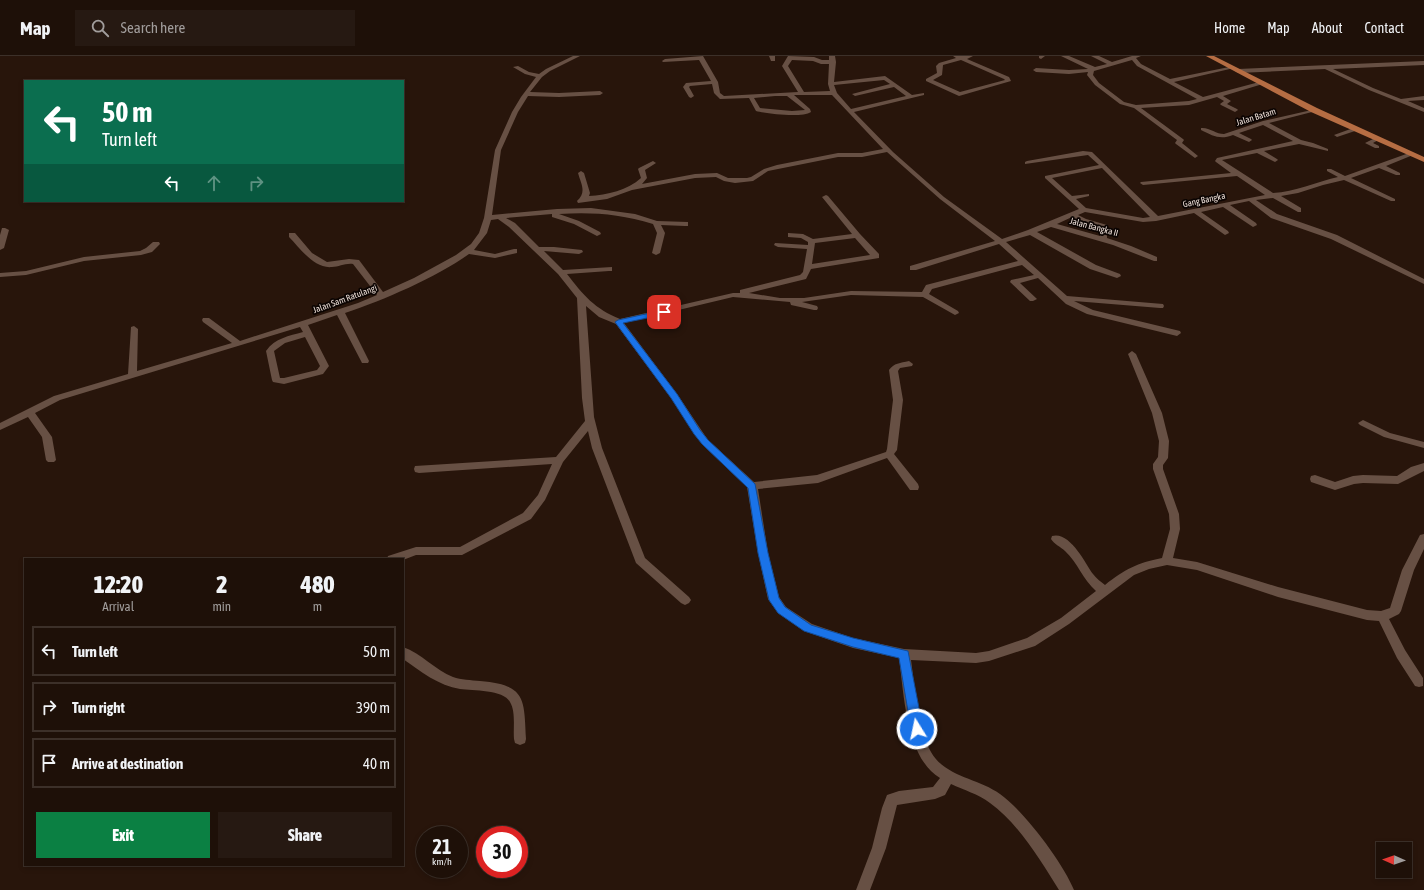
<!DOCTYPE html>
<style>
:root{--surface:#1e1008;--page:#261912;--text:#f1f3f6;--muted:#a19d9c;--line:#3c3029;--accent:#0b8043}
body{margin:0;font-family:"Asap Condensed",sans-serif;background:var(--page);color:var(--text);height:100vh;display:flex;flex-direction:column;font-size:15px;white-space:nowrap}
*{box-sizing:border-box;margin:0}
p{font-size:13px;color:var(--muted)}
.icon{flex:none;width:22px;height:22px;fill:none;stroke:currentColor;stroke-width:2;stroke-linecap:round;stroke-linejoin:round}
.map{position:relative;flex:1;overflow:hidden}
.details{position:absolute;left:24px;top:502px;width:380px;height:308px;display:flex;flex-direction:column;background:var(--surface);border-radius:0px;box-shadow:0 2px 6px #0003,0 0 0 1px var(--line)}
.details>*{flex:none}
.top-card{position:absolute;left:24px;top:24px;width:380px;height:122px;border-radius:0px;box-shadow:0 2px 6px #0003,0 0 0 1px var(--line);background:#0b6e4f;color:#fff;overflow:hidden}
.needle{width:26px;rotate:272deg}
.controls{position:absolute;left:1376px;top:786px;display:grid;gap:8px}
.controls a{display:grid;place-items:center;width:36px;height:36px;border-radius:0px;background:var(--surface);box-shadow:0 2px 6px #0003,0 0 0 1px var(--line);font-size:20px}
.speed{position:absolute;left:416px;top:770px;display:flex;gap:8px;font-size:20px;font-weight:700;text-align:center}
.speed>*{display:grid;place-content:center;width:52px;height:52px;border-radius:50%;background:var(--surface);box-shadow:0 2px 6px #0003,0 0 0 1px var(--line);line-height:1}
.speed small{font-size:10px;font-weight:400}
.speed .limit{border:6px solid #d22;background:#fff;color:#111}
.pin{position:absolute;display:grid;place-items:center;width:34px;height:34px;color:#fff;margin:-17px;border-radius:8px;box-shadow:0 2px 6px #0006}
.me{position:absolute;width:44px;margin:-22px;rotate:350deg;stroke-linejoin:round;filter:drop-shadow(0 0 3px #0008)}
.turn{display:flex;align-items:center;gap:14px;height:84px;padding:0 12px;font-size:18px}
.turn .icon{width:52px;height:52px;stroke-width:2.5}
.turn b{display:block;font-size:28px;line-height:34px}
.lanes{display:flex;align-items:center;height:38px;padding:0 12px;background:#0003;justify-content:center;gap:20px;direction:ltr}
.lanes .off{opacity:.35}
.eta{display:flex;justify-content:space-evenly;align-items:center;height:68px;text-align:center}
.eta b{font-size:24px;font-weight:800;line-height:28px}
.button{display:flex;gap:8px;margin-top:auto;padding:8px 12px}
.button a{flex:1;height:46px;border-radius:0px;background:var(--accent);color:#fff;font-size:16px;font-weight:800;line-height:46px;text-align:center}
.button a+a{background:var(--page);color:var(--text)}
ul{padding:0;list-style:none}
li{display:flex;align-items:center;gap:12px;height:50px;margin:0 8px 6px;padding:0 4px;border:2px solid var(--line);border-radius:0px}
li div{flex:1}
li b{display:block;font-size:15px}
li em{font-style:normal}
header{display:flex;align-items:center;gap:24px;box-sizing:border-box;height:56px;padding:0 20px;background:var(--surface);border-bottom:1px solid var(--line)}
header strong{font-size:19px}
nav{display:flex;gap:22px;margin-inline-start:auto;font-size:14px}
.search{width:280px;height:36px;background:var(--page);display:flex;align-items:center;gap:10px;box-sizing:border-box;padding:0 14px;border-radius:0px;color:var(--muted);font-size:15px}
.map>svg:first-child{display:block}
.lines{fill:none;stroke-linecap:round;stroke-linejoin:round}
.minor{fill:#675044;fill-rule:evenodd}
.major{fill:#b66d43;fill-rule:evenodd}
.route{fill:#1a73e8;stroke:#114b97}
.labels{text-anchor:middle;stroke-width:3.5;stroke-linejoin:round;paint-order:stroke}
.far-street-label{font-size:9px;fill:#ecded7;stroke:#0b0402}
</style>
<header>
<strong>Map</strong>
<div class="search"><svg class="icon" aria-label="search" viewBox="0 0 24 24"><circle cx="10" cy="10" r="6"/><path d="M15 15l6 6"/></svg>Search here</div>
<nav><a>Home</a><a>Map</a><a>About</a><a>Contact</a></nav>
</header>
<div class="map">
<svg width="1424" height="834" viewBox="0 0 1424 834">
<rect width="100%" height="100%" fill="#28150b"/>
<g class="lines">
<path class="minor" d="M573,0H580L550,15L542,21L530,36L559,37L600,35L603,37L600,39L559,41L528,40L518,56L501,94L492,159L557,153L591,152L635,158L657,165L688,166V170H685L661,169L665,177L660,197L656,199L652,197L657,177L653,168C620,158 593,156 559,158L579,165L600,176L601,178L597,180L574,168L552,161V158L506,162L515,167L539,191H554L582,194L583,196L579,198L544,195L563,214L612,211V215H609L567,218C583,239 595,253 620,263L733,237H740V234L800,219L803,216L807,193L778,191L774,189L775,187L808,189V186L801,182L788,181V177L803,178L813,183L852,178L822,141L826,139L828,140L860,178L879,198V202L811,213L806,223L749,237L780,242H804L851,235L922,236L926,229L1018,205L999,188L916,214H910V210L995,185L940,143L887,96L862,101H838L768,115L753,125L735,127L724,125L716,121L695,122L632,134L607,143L578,147L577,145C587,136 581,128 578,117L581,115L584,117L590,137L589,140C607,139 628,134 641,122L638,113L639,112L653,105L656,107L645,114L647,122L642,128L695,118L717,117L728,122H747L751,121L764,113L777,109L838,97H862L883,93L832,39H794L810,53L811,56C802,62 768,58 756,55L749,42L720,43L714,37L712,28L690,30L689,31L694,40L691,42L689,41L683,31L686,27L711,25L699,4L663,6L662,5L665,3L703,0L718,26L720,37L724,40L798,36L782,10L788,0L814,1L822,4H829V0H835L836,6L834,26L885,20L912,39L924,37V39L854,56L893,96L944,141L1002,183L1028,174L1079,153L1045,122V120L1099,109L1088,99L1025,108V106L1027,105L1083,95L1092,96L1158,160L1265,139L1237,120L1143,129L1140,127L1141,126L1231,117L1216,106L1215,105L1217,102L1293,85L1263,69L1239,77L1251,83L1252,84L1249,86L1233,79C1220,84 1213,80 1201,74V72C1209,71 1216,78 1224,78L1263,65L1316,53V55L1269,67L1301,84L1313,87L1328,93V95L1299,88L1264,95L1277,103L1278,104L1275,106L1257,97L1222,104L1273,137C1295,136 1316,126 1338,121L1327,115V113H1331L1345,120L1409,97H1413V99L1386,110L1400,117V119H1396L1379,112L1351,122L1395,143V145H1391L1344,124L1323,129L1298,137L1281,140L1301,152V156H1298L1273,142L1256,144L1277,158L1337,179L1424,223V228L1331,183L1271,162L1249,145L1230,149L1256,167L1257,169L1253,171L1223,151L1201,156L1228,175L1229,177L1225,179L1194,157L1156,165L1143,166L1085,156L1078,159L1086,163L1107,169V182L1131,190L1157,201V205H1154L1113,189L1051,171L1037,176L1096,209L1120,218L1121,220L1117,222L1090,213L1030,179L1006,186L1067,240L1163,248L1164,250L1163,252H1160L1074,245L1093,254L1180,275L1181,277L1177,280L1087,258L1066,248L1038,222L1020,227L1037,243L1033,245H1030L1010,226L1011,224L1034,219L1022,209L932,233L929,238L958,255L959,257L955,259L923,241L851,239L802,246L817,250L818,252L817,254H814L791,249L790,246L733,241L624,267L677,338L708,384L754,426L817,419L886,396L887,393L893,344L889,314C894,307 900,307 909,305L913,308L912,310L900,312L898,315L903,344L897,394L894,398L918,428L919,431L918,434H910L887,402L818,427L758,433L768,497L779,541L786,551L812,568L853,582L904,593L976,597L989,595L1027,582L1061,562L1096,535C1083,524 1078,507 1065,495C1061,491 1054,488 1051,483L1052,480C1070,475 1085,507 1093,518C1096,522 1101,526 1105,529C1125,513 1137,507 1162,502L1170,473L1169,458L1153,413V408L1158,401L1159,385L1152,357L1128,298L1132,295L1136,298L1162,357L1169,385L1168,402L1163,409V413L1179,458L1180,473L1173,502L1197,506L1278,531L1367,554L1381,555L1390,552L1402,514L1420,479L1424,478V493L1414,514L1401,555L1399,558L1389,563L1405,594L1423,622V630L1419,631L1415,630L1397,602L1379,565L1367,564L1278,541L1197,514L1167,509L1149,513L1134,519L1069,568L1035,590L989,605L976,607L911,604C915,632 917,671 931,696C945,721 978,722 1000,738C1024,755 1063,807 1074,834H1059C1041,805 1018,767 990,747C978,738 964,734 951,728L945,739L935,743L897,749L886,792L870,834H856L872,792L882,752L887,739L899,735L933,731L940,722C906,702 904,638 899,602L853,592L804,575L778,557L768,543L758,497L747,431L702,388L671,342L616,268L599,261L586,250L594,361L602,392L645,502L689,541L691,544L689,547L685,549L681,547L636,507L592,392L588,375L563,406L545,444L531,463L462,499H416L403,504L387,503L388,500L416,491H460L523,457L538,439L552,408L419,417L415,416L414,413L415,410L556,401L585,365L582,342L577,242L558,218L509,171L498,163L491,164L487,177L474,194L495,198L514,193H517V197L495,202L469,198C435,222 384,244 345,257L369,305L368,307H362L361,305L337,259L308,269L329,310L323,318L284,328L273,326L272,324L266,295C275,282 289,280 303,276L300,271L60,344L35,357L52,381L56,404L54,406H48L46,404L42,381L28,361L0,374V367L54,340L128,318L131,271L134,270L138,273L137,315L232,287L203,266L202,264L203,262H209L240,285L358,247L377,239L353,208C345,207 339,211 332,211C314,213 300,192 289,181V177H295L312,197L327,206L349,203L359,204L383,236L414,222L456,199L471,188L479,177L484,162L495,94L512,56L521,41L536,21L525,18L513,11L518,10L529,16L539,18L546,13ZM792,4L813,5L821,8H829L828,28L830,35L804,36L788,10ZM884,24L890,28L852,38L855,40L894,31L906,40L851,53L837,37L834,29ZM775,40H787L805,54L792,55L760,52L754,42ZM1102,112L1150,161L1143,162L1086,152L1076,143L1089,140V138L1072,140L1052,122ZM1072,161L1080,167L1100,172V180L1057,168ZM855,182L870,199L812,208L815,187ZM305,281L320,310L317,314L284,322H280L274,295L285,287Z
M769,0H775V5H771Z
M953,0H973L967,3L1009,21L1011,25L959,40L926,25V23L937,17L936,10L939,7L956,2ZM961,4L1004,23L1005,24L960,36L933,24L942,19L943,9Z
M1039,0H1045L1041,3L1039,2Z
M1061,0H1069L1095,11L1107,8L1091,0H1099L1112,6L1132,0H1141L1136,2L1141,8L1170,23L1234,10V12L1174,26L1203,41L1263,25L1266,27L1223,40L1231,45L1227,48L1237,53L1238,54L1235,56L1221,49L1220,48L1224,45L1217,41L1189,49L1141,52L1183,83L1184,84L1182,87L1198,100L1195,102L1176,88L1175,87L1177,84L1134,52L1120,48L1095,29L1087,19L1088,16L1069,18L1036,16L1033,14L1036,12L1069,14L1088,13ZM1132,4L1137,10L1197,43L1189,45L1136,49L1124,46L1099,27L1093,19L1094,15Z
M1424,5V9L1333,13L1373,32L1401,43L1424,40V44L1408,45L1424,52V56L1369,34L1325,13L1238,17L1235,15L1238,13Z
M1356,71L1359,73L1358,74L1337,81L1334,79Z
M1377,81L1380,83L1373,87L1379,90V92H1375L1365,87Z
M2,172H5L9,174L4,192L0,194V179Z
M153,186H159L160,188L152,196L141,199L84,205L26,219L0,221V217L26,215L84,201L140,195L146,192Z
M1363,364L1390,377L1424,386V392L1384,381L1360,369L1358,367Z
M1424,407V415L1398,428L1363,427L1354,428L1335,434L1311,426L1310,423L1311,420L1315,419L1335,426L1353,420L1363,419L1397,420L1411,411Z
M403,591C421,597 435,614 453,621C461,624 471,624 480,625C526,629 524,642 526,683L525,687L520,689L515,687L514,683C513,672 516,656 510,646C503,633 473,635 460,633C439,630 420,615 403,603Z"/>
<path class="major" d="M1206,0H1214L1317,52L1424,101V106L1311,56Z"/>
</g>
<path class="route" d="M664,254L668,256L667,258L623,267L677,338L700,374L708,384L755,428L768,497L779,542L785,551L811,569L853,582L908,595L923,673L921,677L917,679L913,677L911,673L899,602L853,591L804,575L778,557L769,544L758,497L748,432L702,388L694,378L671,342L615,266L618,264Z"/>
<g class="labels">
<g class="far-street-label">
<text transform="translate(1256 61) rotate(-17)" y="3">Jalan Batam</text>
<text transform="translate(1204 144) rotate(-12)" y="3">Gang Bangka</text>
<text transform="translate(1094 171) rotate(15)" y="3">Jalan Bangka II</text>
<text transform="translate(345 243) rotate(-20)" y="3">Jalan Sam Ratulangi</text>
</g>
</g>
</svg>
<div class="controls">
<a><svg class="needle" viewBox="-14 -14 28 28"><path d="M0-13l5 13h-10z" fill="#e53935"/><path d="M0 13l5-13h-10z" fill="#a19d9c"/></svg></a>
</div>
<div class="speed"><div>21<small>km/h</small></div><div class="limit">30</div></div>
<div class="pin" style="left:664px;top:256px;background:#d93025"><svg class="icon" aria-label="arrive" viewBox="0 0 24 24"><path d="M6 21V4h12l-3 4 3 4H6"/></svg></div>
<svg class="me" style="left:917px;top:673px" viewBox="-20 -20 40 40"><circle r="17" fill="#1a73e8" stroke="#fff" stroke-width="3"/><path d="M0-11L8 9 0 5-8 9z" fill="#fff"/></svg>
<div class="top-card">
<div class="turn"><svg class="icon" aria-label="left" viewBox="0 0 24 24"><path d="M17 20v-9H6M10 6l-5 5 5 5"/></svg><div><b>50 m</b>Turn left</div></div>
<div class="lanes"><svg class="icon" aria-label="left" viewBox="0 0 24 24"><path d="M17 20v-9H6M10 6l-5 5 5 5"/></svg><svg class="icon off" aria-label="ahead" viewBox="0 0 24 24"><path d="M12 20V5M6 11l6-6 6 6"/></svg><svg class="icon off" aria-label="right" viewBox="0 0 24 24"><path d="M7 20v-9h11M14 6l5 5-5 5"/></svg></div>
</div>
<section class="details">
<div class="eta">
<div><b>12:20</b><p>Arrival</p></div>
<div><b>2</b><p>min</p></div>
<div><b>480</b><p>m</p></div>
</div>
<ul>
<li><svg class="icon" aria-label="left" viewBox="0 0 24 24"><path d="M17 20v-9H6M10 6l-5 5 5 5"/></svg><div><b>Turn left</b></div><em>50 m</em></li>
<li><svg class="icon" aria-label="right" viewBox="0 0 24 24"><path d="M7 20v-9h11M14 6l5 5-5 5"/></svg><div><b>Turn right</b></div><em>390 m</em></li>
<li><svg class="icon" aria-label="arrive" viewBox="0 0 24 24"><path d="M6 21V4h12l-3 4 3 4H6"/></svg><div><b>Arrive at destination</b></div><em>40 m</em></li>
</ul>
<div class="button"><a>Exit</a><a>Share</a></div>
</section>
</div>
